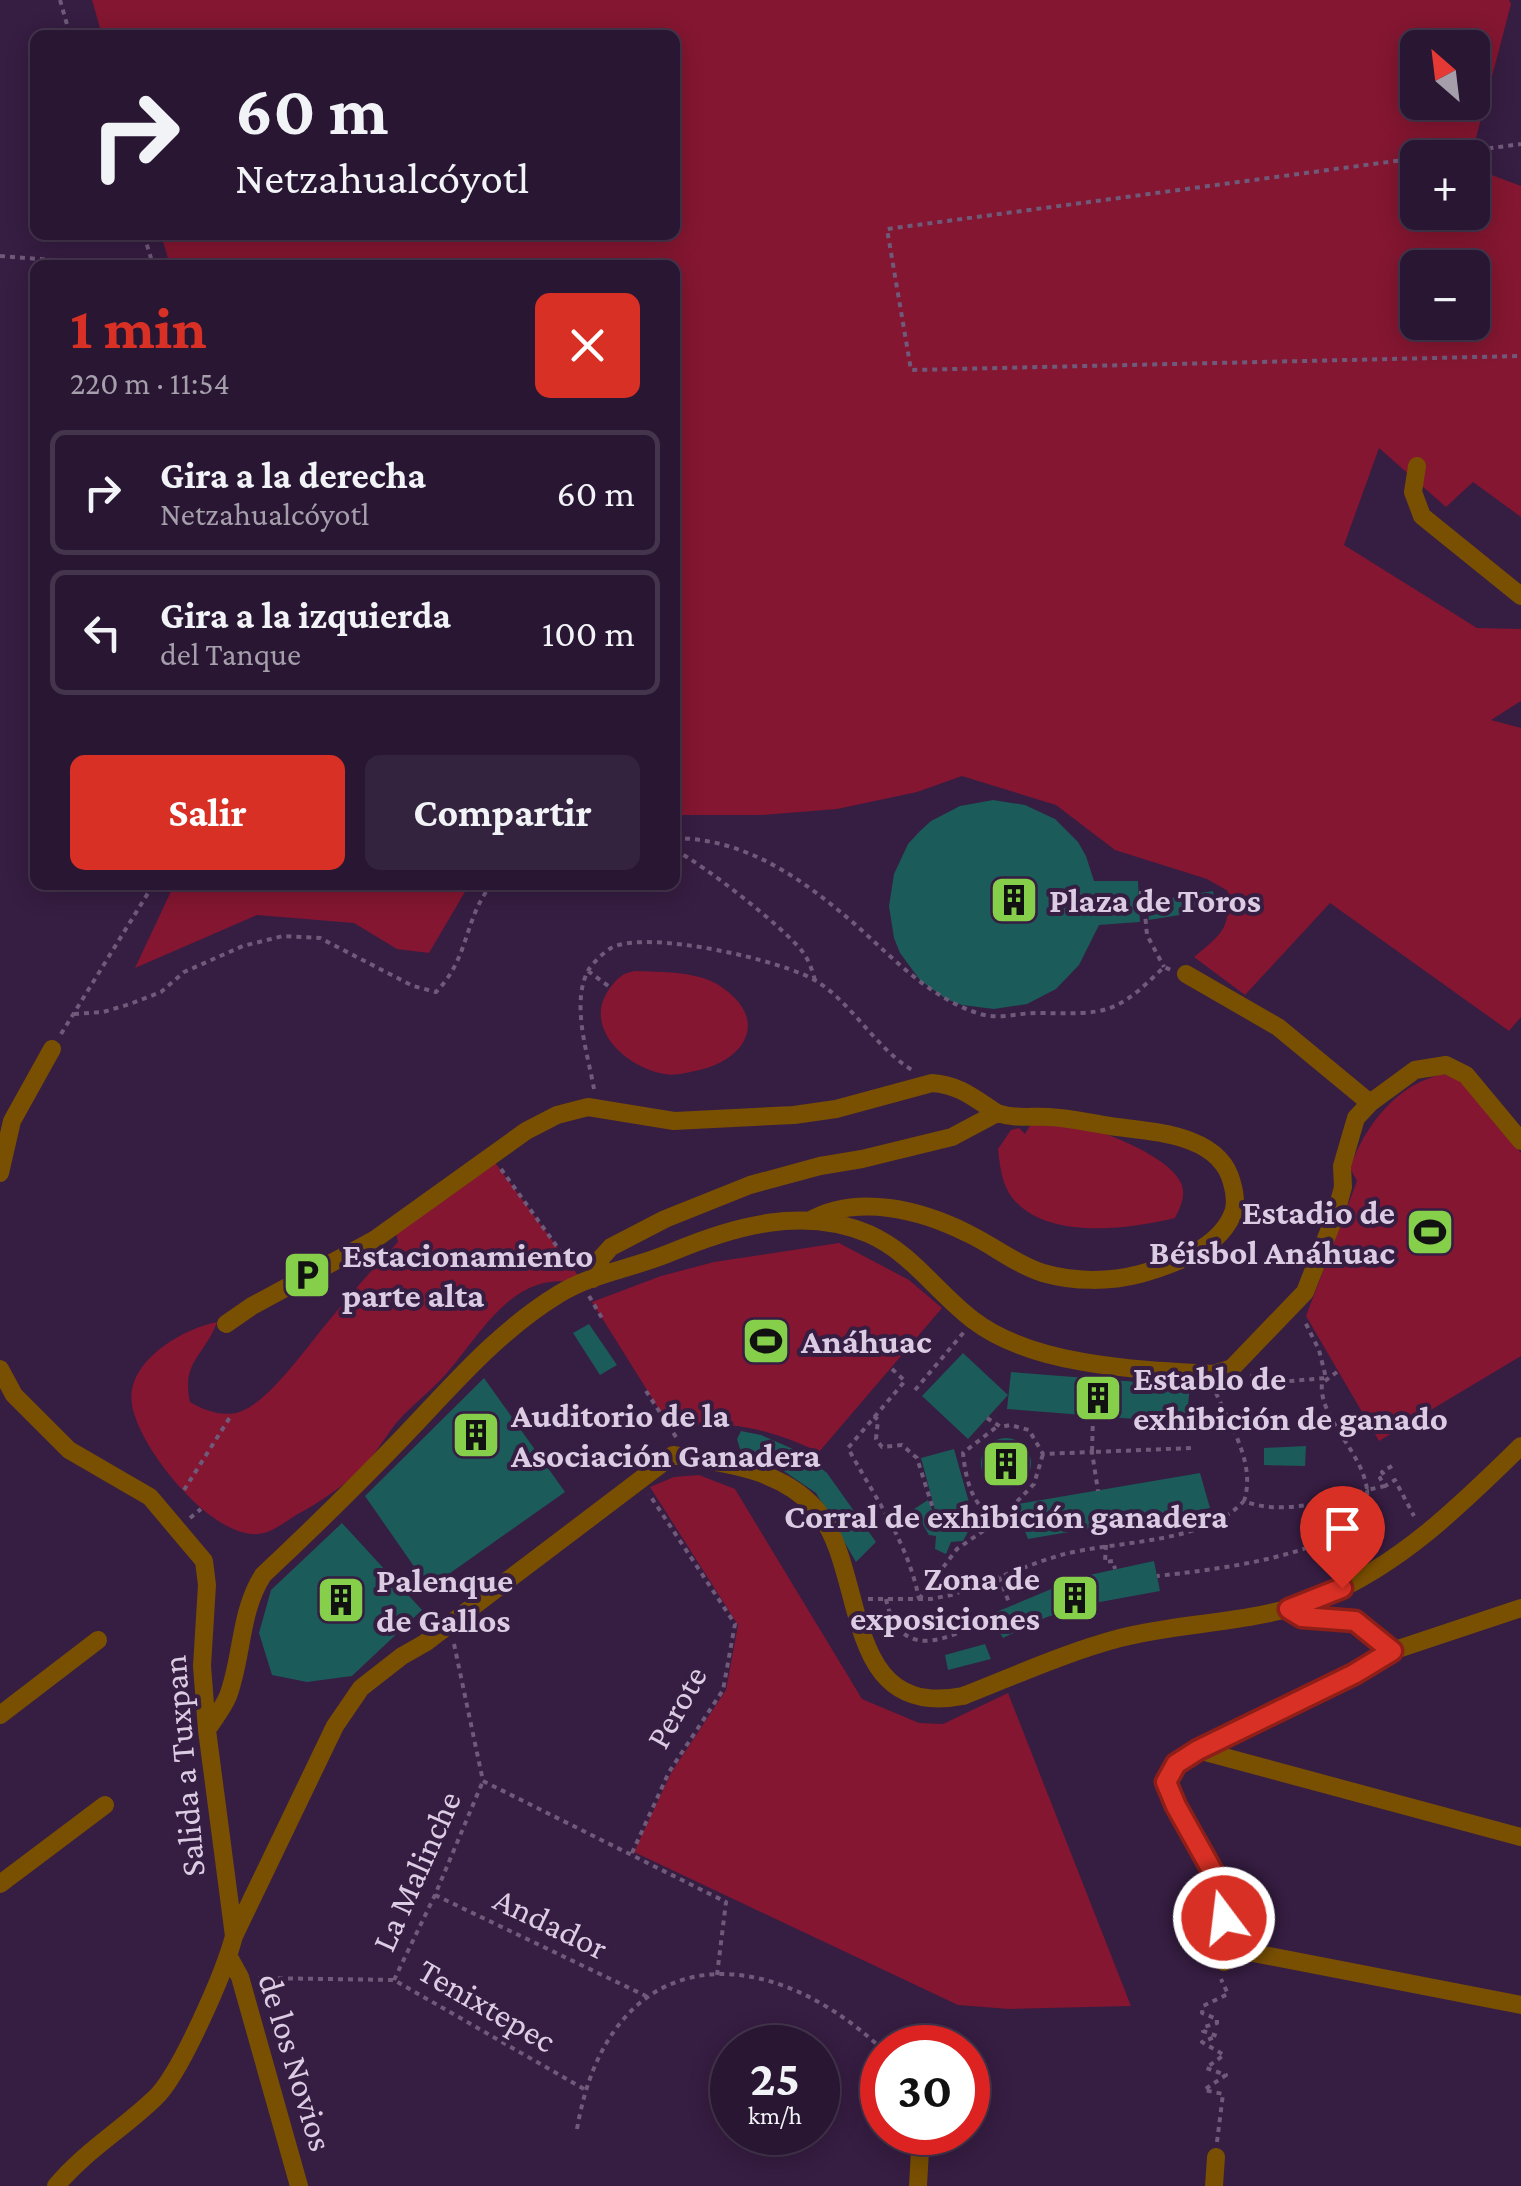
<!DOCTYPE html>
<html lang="es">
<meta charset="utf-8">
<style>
:root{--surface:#281632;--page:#34233e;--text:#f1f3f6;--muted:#a59fac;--line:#44354d;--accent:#d93025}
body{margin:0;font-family:"Crimson Pro",serif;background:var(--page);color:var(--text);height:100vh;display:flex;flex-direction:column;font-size:38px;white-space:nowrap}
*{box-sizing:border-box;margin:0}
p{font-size:32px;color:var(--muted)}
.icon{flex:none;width:55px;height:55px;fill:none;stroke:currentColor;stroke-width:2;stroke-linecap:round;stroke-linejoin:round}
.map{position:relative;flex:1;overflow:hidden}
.details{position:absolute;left:30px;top:260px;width:650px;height:630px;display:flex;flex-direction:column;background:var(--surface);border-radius:15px;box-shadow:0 5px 25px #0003,0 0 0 2px var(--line)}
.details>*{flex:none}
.top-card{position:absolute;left:30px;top:30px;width:650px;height:210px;border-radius:15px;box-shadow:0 5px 25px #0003,0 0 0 2px var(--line);background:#281632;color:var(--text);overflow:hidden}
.needle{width:65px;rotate:332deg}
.buttons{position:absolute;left:1400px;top:30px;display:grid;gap:20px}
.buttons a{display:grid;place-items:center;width:90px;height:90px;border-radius:15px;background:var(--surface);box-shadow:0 5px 25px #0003,0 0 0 2px var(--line);font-size:50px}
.speed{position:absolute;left:710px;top:2025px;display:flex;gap:20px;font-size:50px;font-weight:700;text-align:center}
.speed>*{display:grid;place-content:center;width:130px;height:130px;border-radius:50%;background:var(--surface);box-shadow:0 5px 25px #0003,0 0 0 2px var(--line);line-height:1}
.speed small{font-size:25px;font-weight:400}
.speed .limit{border:15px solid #d22;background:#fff;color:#111}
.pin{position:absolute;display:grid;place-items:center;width:85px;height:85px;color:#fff;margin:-102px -42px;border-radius:50% 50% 50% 0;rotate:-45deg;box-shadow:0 0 10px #0007}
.pin .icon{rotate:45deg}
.me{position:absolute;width:110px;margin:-55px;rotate:345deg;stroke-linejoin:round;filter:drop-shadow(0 0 8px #0008)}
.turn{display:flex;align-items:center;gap:35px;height:210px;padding:0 40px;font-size:45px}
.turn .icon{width:130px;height:130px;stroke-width:2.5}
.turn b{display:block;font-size:70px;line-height:85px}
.round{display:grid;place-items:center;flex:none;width:105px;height:105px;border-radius:15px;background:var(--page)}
.headline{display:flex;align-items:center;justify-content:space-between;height:170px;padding:0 40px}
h1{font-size:60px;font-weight:700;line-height:75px;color:var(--accent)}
.action{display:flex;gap:20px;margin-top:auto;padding:20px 40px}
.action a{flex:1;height:115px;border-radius:15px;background:var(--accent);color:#fff;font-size:40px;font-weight:700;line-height:115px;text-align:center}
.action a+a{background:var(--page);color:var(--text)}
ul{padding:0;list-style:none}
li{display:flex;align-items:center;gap:30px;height:125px;margin:0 20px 15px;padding:0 20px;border:5px solid var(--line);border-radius:15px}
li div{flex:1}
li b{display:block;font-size:38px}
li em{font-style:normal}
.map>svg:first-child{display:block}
.green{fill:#841631;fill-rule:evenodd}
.building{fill:#1b5b5a}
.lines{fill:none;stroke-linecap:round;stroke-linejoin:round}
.path{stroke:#6f5a7a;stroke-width:4;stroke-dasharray:5 5;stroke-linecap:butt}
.minor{stroke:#794f02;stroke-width:18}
.route-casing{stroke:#8d1f18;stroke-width:25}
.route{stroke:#d93025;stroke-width:18}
.labels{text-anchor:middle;stroke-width:8;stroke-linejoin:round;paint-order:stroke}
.poi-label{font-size:35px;font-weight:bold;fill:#dbcbe3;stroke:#361d42;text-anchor:start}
.street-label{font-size:35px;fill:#dbcbe3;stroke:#361d42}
</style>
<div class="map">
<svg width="1521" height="2186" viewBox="0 0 1521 2186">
<rect width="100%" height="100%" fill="#361d42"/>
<path class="green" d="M92,0H1509L1511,4L1471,157L1418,158V212H1472L1473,168L1521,186V517L1473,482L1446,507L1379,448L1344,545L1477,628L1521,629V701L1491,720L1521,728V1017L1509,1031L1330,903L1245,995L1194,957C1223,933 1230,929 1228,891L1207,879L1115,850L1056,805L962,776L917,792L837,809L762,815H675V265H170L161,235H675V35H102ZM1418,48H1472V102H1418ZM1418,268H1472V322H1418Z
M174,885H469L429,953L397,949L354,923L257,915L135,968Z
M634,971C660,972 702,971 723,988C771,1022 743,1062 695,1071C686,1073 673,1076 665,1074C626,1068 581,1027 610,988C618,978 621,974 634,971Z
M1443,1074L1468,1084L1521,1153V1356L1379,1441L1306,1316L1357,1181L1350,1168C1365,1125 1397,1084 1443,1074Z
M1031,1124C1047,1125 1063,1125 1078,1127C1104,1130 1168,1157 1180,1181C1187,1194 1181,1206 1175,1218C1130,1229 1050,1240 1015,1201C1002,1187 1000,1167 998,1149L1011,1130L1019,1128L1025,1134Z
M491,1157L582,1281C568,1281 550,1280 537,1285C498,1298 472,1345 446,1374C431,1391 412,1405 397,1422C387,1434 380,1447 370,1459C353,1480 322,1501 298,1514C286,1521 272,1533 258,1534C211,1538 139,1448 132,1405C125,1362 182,1329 217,1322C205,1356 181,1361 190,1402C204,1411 226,1418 242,1411C271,1399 306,1348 327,1323C350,1295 373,1268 398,1242L396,1233Z
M839,1243L909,1280L942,1308L819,1452C773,1430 723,1416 672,1430L592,1302L661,1276L714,1262Z
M699,1475L735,1489L862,1699L919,1723L943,1724L1008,1693L1131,2006L1009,2009L958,2005L634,1852L671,1773L726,1690L738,1625L650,1487L674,1477Z"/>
<path class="building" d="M993,800L1025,805L1055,819L1078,842L1086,856L1094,881H1138L1140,922L1099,925L1079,965L1056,989L1027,1004L994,1009L962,1005L946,999L920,980L900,953L894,938L889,906L894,874L908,844L919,832L931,821L960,806Z
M1213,891L1216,909L1149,920L1147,902Z
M589,1324L617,1365L600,1375L573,1333Z
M963,1353L1008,1395L968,1439L922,1396Z
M1011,1372L1190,1386L1186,1423L1007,1409Z
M484,1378L565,1492L429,1588L365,1496Z
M741,1431L761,1435L800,1452L827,1473L876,1542L856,1562L816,1493L769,1461L740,1449L737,1439Z
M981 1463a25 25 0 1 1 50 0a25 25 0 1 1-50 0Z
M1306,1446L1305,1466L1264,1465V1448Z
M954,1449L970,1506L936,1514L921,1458Z
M1200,1473L1210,1508L1028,1539L1022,1523L1018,1504Z
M928,1500L938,1524L943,1514L959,1511L970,1528L963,1541L951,1542L946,1554L935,1549L936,1536L929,1535L914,1509Z
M342,1523L422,1610L352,1676L307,1682L272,1675L259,1633L271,1590Z
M1154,1561L1160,1591L1089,1604L1047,1617L1003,1638L989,1615L1080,1577Z
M985,1644L991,1659L948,1670L945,1655Z"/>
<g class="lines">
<path class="path" d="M60,0L70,35
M1418,158L887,229L911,370L1521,356
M1419,158L1521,144
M144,235L153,265
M0,256L118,265
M675,838C748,839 804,880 857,926C895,960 930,998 980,1014C1001,1020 1021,1012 1041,1013C1107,1014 1115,1015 1164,967L1171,970
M675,850C705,866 781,925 802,951C809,960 812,970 815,980
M1139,893H1143L1147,935L1164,967
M588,971L611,988
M74,1014L103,1012L130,1004L161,992L184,972L243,946L283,936L320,938L413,986L436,992C470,957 463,921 491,885
M61,1034L153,885
M594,1089C588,1054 570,1002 589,969C594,962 604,952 611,948C646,929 784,960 818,982C854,1006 875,1047 912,1070
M501,1169L571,1266
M589,1296L602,1318
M892,1369L905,1381L848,1448C875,1498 908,1542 919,1599
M1337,1372L1322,1383C1318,1418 1363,1452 1367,1490L1385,1486
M1250,1376L1279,1382L1326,1378L1319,1350L1304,1320
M915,1390L964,1332
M646,1391L678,1440
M1216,1393C1231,1427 1256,1464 1244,1501
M874,1416L878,1420L876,1439L882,1447L902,1445L917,1458L935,1515L964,1510L982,1533
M1093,1416L1092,1452L1193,1448
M987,1418L1001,1427L1010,1425L1029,1430L1043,1454L1092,1452L1098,1491
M1392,1466L1382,1472L1385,1476L1380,1478L1385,1486L1395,1480L1414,1516
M184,1490L232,1414
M190,1518L201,1509
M1022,1523L1005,1524L999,1520L1034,1484L1043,1454
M1106,1545L1105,1562L1113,1561L1115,1569
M999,1577L1010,1605
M868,1599H931L951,1595C988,1583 1023,1566 1061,1555C1116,1540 1203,1545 1244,1501C1281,1516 1330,1501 1367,1490C1376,1555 1200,1571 1157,1576
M886,1599C899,1662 947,1641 987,1618L992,1628L996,1626
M919,1599L957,1549L999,1520C972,1508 966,1481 963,1453L999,1425
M454,1644L483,1781
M483,1781L726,1902L717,1975
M632,1853L669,1772L723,1690L735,1624L649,1494
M435,1895L646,1996
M258,1978L394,1980L584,2089
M394,1980L435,1895L483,1781
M577,2129C609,1943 760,1935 882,2049
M1217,2142L1223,2094L1204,2090L1226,2075L1206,2068L1224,2055L1202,2042L1217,2036L1203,2031L1204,2027L1217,2023V2019L1202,2013L1203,2006L1228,1994L1221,1979"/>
<path class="minor" d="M1417,466L1413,492L1422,516L1521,596
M1186,974L1278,1027L1370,1103
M0,1173L12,1121L52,1049
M593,1279L602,1257L611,1247L665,1219L750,1185L820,1166L862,1159L952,1137L997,1113C1016,1119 1030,1116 1049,1117C1070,1118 1090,1123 1110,1126C1151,1132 1220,1133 1232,1183C1235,1193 1236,1204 1233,1213C1220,1248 1173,1265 1140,1274C1109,1282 1074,1282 1043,1273C1017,1265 994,1246 969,1234C922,1210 857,1193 809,1221
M226,1324L252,1306L374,1240L526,1131L557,1115L588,1107L674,1121L794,1115L836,1109L932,1083C960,1085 974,1098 997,1113
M0,1369L14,1395L69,1450L150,1497L204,1561L207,1585L202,1666L207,1730L234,1936C225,1971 180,2075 155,2098C123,2129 85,2151 56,2186
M1289,1609L1302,1617L1355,1621L1392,1651
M0,1715L98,1640
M207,1730C214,1719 223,1708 228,1696C243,1656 239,1613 263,1575C311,1530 358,1484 403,1437C452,1386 498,1331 559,1294C593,1273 635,1268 672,1252C734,1226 803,1206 869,1234C912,1253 936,1292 973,1320C1033,1366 1138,1370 1213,1374L1232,1368L1305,1292L1336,1213L1343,1187L1342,1166L1356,1118L1370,1103L1415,1070L1446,1065L1466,1075L1521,1141
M1198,1750L1521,1837
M0,1884L105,1805
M234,1936L335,1726L361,1688L402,1656L425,1643L673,1455C722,1463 779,1468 815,1508C869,1569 838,1720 963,1696C1014,1676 1067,1652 1120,1638C1186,1621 1258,1624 1322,1597C1399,1566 1462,1504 1521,1446
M1228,1948L1521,2005
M229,1957L240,1977L299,2186
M1224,1962C1243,1896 1188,1840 1166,1782L1175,1764L1198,1750L1354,1674L1392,1651L1521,1608
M918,2186L921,2132
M1214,2186L1216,2157"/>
</g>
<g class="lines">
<g class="route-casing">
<path id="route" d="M1224,1918L1222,1888L1176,1806L1166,1782L1176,1764L1198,1750L1354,1674L1392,1651L1355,1621L1302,1617L1289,1609L1342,1588"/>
</g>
<use href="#route" class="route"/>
</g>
<defs>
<g id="building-square" transform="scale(2.5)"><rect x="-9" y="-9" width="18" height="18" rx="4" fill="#86cf4b" stroke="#361d42"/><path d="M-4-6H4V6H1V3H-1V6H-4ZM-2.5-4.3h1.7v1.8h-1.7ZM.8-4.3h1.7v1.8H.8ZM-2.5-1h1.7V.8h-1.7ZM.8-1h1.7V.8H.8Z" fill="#111"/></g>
<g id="stadium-square" transform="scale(2.5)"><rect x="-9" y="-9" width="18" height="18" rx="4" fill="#86cf4b" stroke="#361d42"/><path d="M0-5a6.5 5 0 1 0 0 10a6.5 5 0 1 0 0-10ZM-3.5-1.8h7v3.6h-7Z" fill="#111"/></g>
<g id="parking-square" transform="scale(2.5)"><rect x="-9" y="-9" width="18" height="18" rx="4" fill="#86cf4b" stroke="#361d42"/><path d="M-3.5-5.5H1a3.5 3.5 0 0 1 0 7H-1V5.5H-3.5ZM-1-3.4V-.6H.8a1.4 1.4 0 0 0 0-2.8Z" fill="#111"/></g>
</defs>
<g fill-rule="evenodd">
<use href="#building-square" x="1014" y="900"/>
<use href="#stadium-square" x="1430" y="1232"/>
<use href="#parking-square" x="307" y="1275"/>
<use href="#stadium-square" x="766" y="1341"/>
<use href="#building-square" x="1098" y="1398"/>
<use href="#building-square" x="476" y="1435"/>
<use href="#building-square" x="1006" y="1464"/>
<use href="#building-square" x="1075" y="1598"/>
<use href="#building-square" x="341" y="1600"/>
</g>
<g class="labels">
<g class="poi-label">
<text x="1049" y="912">Plaza de Toros</text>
<text x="1395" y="1224" text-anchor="end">Estadio de<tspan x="1395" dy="40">Béisbol Anáhuac</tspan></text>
<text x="342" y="1267">Estacionamiento<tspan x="342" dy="40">parte alta</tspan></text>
<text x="801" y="1353">Anáhuac</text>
<text x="1133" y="1390">Establo de<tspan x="1133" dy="40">exhibición de ganado</tspan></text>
<text x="511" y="1427">Auditorio de la<tspan x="511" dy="40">Asociación Ganadera</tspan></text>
<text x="1006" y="1528" text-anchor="middle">Corral de exhibición ganadera</text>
<text x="1040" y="1590" text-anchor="end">Zona de<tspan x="1040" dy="40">exposiciones</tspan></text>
<text x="376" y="1592">Palenque<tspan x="376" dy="40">de Gallos</tspan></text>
</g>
<g class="street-label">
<text transform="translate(676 1707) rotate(-61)" y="12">Perote</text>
<text transform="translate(183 1766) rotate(-95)" y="12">Salida a Tuxpan</text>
<text transform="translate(416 1871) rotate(-66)" y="12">La Malinche</text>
<text transform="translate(551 1923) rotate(26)" y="12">Andador</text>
<text transform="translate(487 2005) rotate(30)" y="12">Tenixtepec</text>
<text transform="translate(296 2062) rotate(73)" y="12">de los Novios</text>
</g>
</g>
</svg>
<div class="buttons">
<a><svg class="needle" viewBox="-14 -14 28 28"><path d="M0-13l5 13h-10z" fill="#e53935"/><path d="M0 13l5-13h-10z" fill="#a59fac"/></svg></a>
<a>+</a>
<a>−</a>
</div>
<div class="speed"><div>25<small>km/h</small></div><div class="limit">30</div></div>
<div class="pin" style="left:1342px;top:1588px;background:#d93025"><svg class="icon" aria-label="arrive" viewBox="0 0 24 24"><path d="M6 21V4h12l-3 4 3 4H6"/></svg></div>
<svg class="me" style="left:1224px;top:1918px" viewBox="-20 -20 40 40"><circle r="17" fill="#d93025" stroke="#fff" stroke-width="3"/><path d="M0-11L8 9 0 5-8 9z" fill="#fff"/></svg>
<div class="top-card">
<div class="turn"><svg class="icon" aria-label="right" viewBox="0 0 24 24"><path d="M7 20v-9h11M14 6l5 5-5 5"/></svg><div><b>60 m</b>Netzahualcóyotl</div></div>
</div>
<section class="details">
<div class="headline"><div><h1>1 min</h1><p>220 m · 11:54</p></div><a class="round" style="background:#d93025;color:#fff"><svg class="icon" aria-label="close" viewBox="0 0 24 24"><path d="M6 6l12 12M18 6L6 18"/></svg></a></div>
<ul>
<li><svg class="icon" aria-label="right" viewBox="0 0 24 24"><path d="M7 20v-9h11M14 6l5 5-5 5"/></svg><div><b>Gira a la derecha</b><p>Netzahualcóyotl</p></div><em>60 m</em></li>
<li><svg class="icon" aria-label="left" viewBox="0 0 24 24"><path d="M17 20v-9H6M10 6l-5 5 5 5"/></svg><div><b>Gira a la izquierda</b><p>del Tanque</p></div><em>100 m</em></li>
</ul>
<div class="action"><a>Salir</a><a>Compartir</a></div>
</section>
</div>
